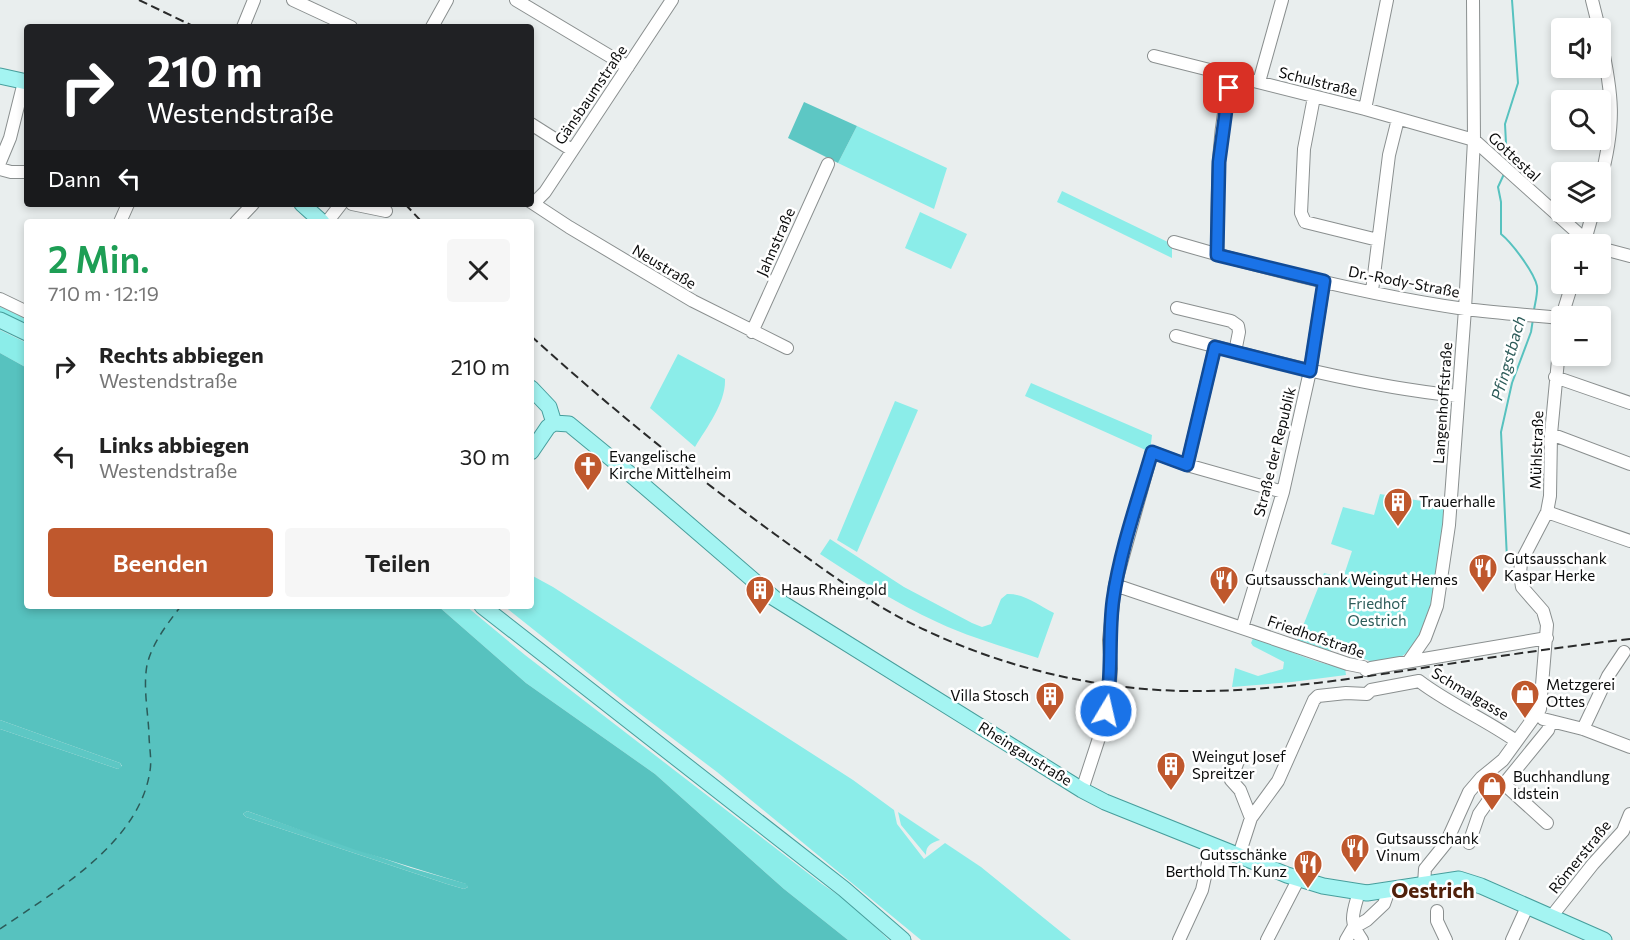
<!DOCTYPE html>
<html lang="de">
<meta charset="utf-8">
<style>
:root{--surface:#fff;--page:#f6f6f6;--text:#222;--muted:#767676;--accent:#bf582d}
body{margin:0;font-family:Commissioner,sans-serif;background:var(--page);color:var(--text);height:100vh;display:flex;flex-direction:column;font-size:22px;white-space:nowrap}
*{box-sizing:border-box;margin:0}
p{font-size:20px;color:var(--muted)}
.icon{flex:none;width:33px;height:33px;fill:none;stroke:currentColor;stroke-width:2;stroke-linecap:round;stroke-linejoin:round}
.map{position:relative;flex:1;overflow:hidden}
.details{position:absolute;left:24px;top:219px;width:510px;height:390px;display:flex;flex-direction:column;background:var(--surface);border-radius:6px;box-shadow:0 3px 9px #0003}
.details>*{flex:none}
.hud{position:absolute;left:24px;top:24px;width:510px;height:183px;border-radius:6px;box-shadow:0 3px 9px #0003;background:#202124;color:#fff;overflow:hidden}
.fabs{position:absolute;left:1551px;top:18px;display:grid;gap:12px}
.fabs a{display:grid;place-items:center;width:60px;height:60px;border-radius:6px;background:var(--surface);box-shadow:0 3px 9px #0003;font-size:30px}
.pin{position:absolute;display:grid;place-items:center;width:51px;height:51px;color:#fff;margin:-26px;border-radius:12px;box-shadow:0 3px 9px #0006}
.me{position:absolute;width:66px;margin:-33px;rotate:9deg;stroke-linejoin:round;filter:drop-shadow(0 0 4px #0008)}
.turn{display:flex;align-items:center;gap:21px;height:126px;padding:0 24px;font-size:27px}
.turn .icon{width:78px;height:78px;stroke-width:2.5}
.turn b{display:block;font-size:42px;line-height:51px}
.then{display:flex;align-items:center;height:57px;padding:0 24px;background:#0003;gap:12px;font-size:22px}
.round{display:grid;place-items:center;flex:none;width:63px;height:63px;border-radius:6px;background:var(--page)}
.headline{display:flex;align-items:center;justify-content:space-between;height:102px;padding:0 24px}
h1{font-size:36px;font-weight:600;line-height:45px;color:#1e9e55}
.cta{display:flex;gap:12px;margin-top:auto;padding:12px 24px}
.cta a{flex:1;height:69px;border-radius:6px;background:var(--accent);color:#fff;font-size:24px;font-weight:600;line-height:69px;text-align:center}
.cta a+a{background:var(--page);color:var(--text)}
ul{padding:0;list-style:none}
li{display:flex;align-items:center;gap:18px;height:90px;padding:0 24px}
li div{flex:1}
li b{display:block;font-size:22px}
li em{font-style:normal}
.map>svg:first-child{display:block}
.green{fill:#8bede9}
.forest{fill:#5dc7c4}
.water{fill:#57c2bf;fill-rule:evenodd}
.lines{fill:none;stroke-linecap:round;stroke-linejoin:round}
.stream{stroke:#57c2bf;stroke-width:2}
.ferry{stroke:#2c5b59;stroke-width:1.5;stroke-dasharray:8 6;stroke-linecap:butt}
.minor-casing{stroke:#8a8f8f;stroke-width:14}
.major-casing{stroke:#479e9c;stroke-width:17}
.minor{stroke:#fff;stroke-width:12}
.major{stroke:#a4f4f2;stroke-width:15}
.rail{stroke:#2a2b2b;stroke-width:2;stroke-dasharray:9 4.5;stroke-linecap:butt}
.route-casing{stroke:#114b97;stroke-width:15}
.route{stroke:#1a73e8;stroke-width:10}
.labels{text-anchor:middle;stroke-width:5;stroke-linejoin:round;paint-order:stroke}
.street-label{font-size:15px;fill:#0b0c0c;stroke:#fff}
.poi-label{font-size:15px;fill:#0b0c0c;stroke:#fff;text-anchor:start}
.park-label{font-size:15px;fill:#2d5c5a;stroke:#fff}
.water-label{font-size:16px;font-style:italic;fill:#2c5b59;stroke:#fff}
.district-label{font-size:21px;font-weight:bold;fill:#50200a;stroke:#fff}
</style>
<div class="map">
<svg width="1630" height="940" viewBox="0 0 1630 940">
<rect width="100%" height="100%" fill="#e9eeee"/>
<path class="green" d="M857,126L947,168L934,209L838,163Z
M1062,191L1172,244V258L1057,202Z
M920,212L967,234L951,269L905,248Z
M0,304L27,317V325L0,312Z
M0,330L27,343V368L0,353Z
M678,354L725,379C726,403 707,427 695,447L650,408Z
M1031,383L1152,435L1150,452L1025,396Z
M895,401L918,410L857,552L837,540Z
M1380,494L1445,505V516L1431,607L1419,637L1409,651L1401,657L1373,662L1332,648L1330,652L1297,641L1324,573L1343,578L1352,551L1331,544L1343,507L1374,515Z
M830,539L904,587L972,623L982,627L991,624L1001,599L1007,594C1023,593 1040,606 1054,613L1038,658C1004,647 969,637 937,622C896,603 858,579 820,554Z
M531,575L553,587L853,780L894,810L897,824L924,859L945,843L981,867L1071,940H921L717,772L627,704L504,606H531Z
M438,606H466L525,655L822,884L850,903L889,940H848L784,889L655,774L526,683Z
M1254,636C1283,648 1314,664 1345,668L1346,675L1292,682L1232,687L1235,668L1258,676L1283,669L1284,662L1253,646L1251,643Z
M898,812L940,840C931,843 926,845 926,855L901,825Z"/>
<path class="forest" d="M804,102L857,126L838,163L788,138Z
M0,720L120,763L122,767L118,769L0,729Z
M247,811L411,868L467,884L468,887L464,889L447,884L246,817L243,814Z"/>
<path class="water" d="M0,353L27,368V606H438L526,683L655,774L784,889L848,940H0V729L118,769L122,766L120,763L0,720ZM247,811L356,850L466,884L468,887L464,889L447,884L246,817L243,814Z"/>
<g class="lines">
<path class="stream" d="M1507,163L1505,124L1518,83L1512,0
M1504,174L1498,187L1501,202V234C1512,243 1534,272 1537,286C1538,293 1535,303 1534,310
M1507,559L1501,432L1512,383L1531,332L1533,319"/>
<path class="ferry" d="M0,929C55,891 139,844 150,771C152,759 149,746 149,734C148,712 143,687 147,665C152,643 168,623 181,606"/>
<g class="minor-casing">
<path id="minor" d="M293,0L351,27
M516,0L628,67
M1592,0L1599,28
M243,27L254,0
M432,27L447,0
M1600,37C1613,95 1616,124 1600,182
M1154,56L1365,109L1474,140L1590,244
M1259,82L1282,0
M1314,97L1304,149L1301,213L1305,222L1378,240
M1365,109L1387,0
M531,124L572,150
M0,162L10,138L24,82
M0,169L11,172H27
M531,202L569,227L693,301L787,348
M531,202L537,200L545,192L672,0
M352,204L386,211
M120,222L128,204
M236,222L253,204
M327,222L341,204
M1174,242C1269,270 1367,295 1465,309C1497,313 1529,315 1561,318
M1584,244L1593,212
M1600,248L1630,256
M1217,255C1218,195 1216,133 1232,75
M1372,291L1389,155L1398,119
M0,299L27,312
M1177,308L1231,321L1238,326L1239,332L1235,352
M1562,316L1572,284
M752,332L828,164
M1176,336C1269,361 1362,386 1458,396
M1555,377L1630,403
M1551,434L1630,464
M1187,465L1215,347
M1547,512L1630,541
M1115,585L1348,664L1363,667L1366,670
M1242,628L1283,492L1310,371L1324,281
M1409,661L1425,638L1437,606L1449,525L1465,309L1474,140L1473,0
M1366,670L1371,668L1547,638
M1543,719L1583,729L1630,747
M1583,729L1608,676L1624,652
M1238,761L1231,780L1240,790L1251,818
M1504,784L1547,823
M1082,790L1100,735L1109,695L1111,669L1109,640L1115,585L1152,452L1187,465L1283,492
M1469,843L1479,814L1491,797L1504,784L1548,730L1551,721
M1239,855L1251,818L1278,781L1314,700L1318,696L1346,693L1367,694L1371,690L1419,681C1449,704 1485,719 1516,741
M1424,884L1425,869L1446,843L1469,792L1481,778L1503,760L1540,709L1547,625L1543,611L1522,587L1520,574L1521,562L1547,512L1550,496L1551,434L1562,318
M1359,892C1353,913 1348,921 1362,940
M1437,911V921L1446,940
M1551,917L1593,864L1623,831L1630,814
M1179,940L1202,890L1212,845
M1267,940L1299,878
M1346,940L1353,928L1367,920L1384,904L1389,890
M1512,940L1527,907"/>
</g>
<g class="major-casing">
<path id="major" d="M0,76L27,82
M302,204L322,222
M0,320L27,333
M531,388L549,407L554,423
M531,452L548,427L554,423L569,424L636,479L774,598L1082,790L1105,802L1287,875L1323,886L1367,893L1459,879L1481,886L1604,940
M482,606L844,889L903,940"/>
</g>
<use href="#minor" class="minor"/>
<use href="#major" class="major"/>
<path class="rail" d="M139,0L195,27
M405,204L422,222
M531,336C609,407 691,473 776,535C823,569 872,606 925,630C1012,671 1111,693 1208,691C1269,690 1329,682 1389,673C1469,661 1549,648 1630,639"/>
</g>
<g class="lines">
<g class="route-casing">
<path id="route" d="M1106,711C1113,674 1108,637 1113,600C1120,550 1138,500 1152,452L1187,465L1215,347L1310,371L1324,281L1217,255L1219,162L1229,88"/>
</g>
<use href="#route" class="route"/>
</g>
<defs>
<g id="church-pin" transform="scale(1.5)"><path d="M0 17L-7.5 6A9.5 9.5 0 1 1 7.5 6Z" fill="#bf582d" stroke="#fff"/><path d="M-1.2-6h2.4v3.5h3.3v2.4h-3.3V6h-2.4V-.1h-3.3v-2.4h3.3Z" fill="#fff"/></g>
<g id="building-pin" transform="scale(1.5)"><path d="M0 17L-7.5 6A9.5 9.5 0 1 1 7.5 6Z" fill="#bf582d" stroke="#fff"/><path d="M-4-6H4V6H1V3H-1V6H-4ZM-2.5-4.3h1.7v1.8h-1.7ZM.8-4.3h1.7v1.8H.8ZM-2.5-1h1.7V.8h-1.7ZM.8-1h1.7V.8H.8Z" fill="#fff"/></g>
<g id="restaurant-pin" transform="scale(1.5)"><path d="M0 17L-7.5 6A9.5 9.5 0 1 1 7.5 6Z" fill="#bf582d" stroke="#fff"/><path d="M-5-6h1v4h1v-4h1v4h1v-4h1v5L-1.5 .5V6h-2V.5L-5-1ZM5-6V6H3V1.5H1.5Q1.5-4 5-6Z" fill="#fff"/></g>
<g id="shop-pin" transform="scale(1.5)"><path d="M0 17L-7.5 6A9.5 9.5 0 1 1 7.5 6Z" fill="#bf582d" stroke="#fff"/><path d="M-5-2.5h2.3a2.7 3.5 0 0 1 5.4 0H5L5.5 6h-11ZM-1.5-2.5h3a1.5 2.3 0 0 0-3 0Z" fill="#fff"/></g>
</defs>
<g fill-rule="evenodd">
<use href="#church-pin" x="588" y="466"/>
<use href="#building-pin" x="1398" y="502"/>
<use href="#restaurant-pin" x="1483" y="568"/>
<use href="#restaurant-pin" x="1224" y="580"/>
<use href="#building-pin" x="760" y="590"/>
<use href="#shop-pin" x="1525" y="694"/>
<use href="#building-pin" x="1050" y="696"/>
<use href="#building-pin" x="1171" y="766"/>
<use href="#shop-pin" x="1492" y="786"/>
<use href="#restaurant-pin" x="1355" y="848"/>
<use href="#restaurant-pin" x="1308" y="864"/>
</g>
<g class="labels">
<g class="street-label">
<text transform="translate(1318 82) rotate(14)" y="5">Schulstraße</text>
<text transform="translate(591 95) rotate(-56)" y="5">Gänsbaumstraße</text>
<text transform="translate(1514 157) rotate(43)" y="5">Gottestal</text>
<text transform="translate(776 242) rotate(-66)" y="5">Jahnstraße</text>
<text transform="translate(664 267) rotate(31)" y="5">Neustraße</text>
<text transform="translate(1404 282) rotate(11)" y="5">Dr.-Rody-Straße</text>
<text transform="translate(1443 403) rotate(-86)" y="5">Langenhoffstraße</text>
<text transform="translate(1537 450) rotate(-88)" y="5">Mühlstraße</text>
<text transform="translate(1275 452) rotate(-76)" y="5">Straße der Republik</text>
<text transform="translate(1316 637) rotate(19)" y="5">Friedhofstraße</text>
<text transform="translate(1470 694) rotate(31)" y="5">Schmalgasse</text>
<text transform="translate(1025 754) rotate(32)" y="5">Rheingaustraße</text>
<text transform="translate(1580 857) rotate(-51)" y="5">Römerstraße</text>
</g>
<g class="poi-label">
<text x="609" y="462">Evangelische<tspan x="609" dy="17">Kirche Mittelheim</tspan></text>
<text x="1419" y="507">Trauerhalle</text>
<text x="1504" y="564">Gutsausschank<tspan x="1504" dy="17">Kaspar Herke</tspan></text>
<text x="1245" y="585">Gutsausschank Weingut Hemes</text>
<text x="781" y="595">Haus Rheingold</text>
<text x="1546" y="690">Metzgerei<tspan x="1546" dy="17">Ottes</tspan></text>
<text x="1029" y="701" text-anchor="end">Villa Stosch</text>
<text x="1192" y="762">Weingut Josef<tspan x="1192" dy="17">Spreitzer</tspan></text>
<text x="1513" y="782">Buchhandlung<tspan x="1513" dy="17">Idstein</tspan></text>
<text x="1376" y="844">Gutsausschank<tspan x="1376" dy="17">Vinum</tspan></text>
<text x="1287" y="860" text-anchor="end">Gutsschänke<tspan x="1287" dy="17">Berthold Th. Kunz</tspan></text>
</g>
<g class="park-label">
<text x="1377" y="609">Friedhof<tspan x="1377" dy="17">Oestrich</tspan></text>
</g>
<g class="water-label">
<text transform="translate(1508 358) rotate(-74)" y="6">Pfingstbach</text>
</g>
<g class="district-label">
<text x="1433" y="898">Oestrich</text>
</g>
</g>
</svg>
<div class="fabs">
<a><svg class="icon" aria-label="sound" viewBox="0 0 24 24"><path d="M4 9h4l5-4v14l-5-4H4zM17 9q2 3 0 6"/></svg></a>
<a><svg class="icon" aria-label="search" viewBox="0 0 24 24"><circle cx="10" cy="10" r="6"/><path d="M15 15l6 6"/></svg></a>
<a><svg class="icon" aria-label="layers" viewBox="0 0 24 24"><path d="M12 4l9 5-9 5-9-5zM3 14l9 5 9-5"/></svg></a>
<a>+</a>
<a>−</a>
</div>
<div class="pin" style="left:1229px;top:88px;background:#d93025"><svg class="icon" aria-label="arrive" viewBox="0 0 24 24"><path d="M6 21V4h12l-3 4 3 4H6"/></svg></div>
<svg class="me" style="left:1106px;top:711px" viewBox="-20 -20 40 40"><circle r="17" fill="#1a73e8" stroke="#fff" stroke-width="3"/><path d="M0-11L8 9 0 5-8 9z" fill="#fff"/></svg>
<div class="hud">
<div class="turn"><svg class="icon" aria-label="right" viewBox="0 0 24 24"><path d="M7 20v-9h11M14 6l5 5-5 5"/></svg><div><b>210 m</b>Westendstraße</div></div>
<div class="then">Dann<svg class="icon" aria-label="left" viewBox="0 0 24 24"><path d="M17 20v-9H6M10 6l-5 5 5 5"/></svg></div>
</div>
<section class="details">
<div class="headline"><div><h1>2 Min.</h1><p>710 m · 12:19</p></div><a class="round"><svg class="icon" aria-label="close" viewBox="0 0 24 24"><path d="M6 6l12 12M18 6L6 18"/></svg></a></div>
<ul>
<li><svg class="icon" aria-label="right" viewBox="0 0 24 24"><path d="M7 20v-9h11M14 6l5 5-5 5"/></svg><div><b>Rechts abbiegen</b><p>Westendstraße</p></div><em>210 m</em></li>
<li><svg class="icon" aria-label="left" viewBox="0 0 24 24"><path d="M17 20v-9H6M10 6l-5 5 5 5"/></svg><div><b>Links abbiegen</b><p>Westendstraße</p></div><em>30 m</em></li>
</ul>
<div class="cta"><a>Beenden</a><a>Teilen</a></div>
</section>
</div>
